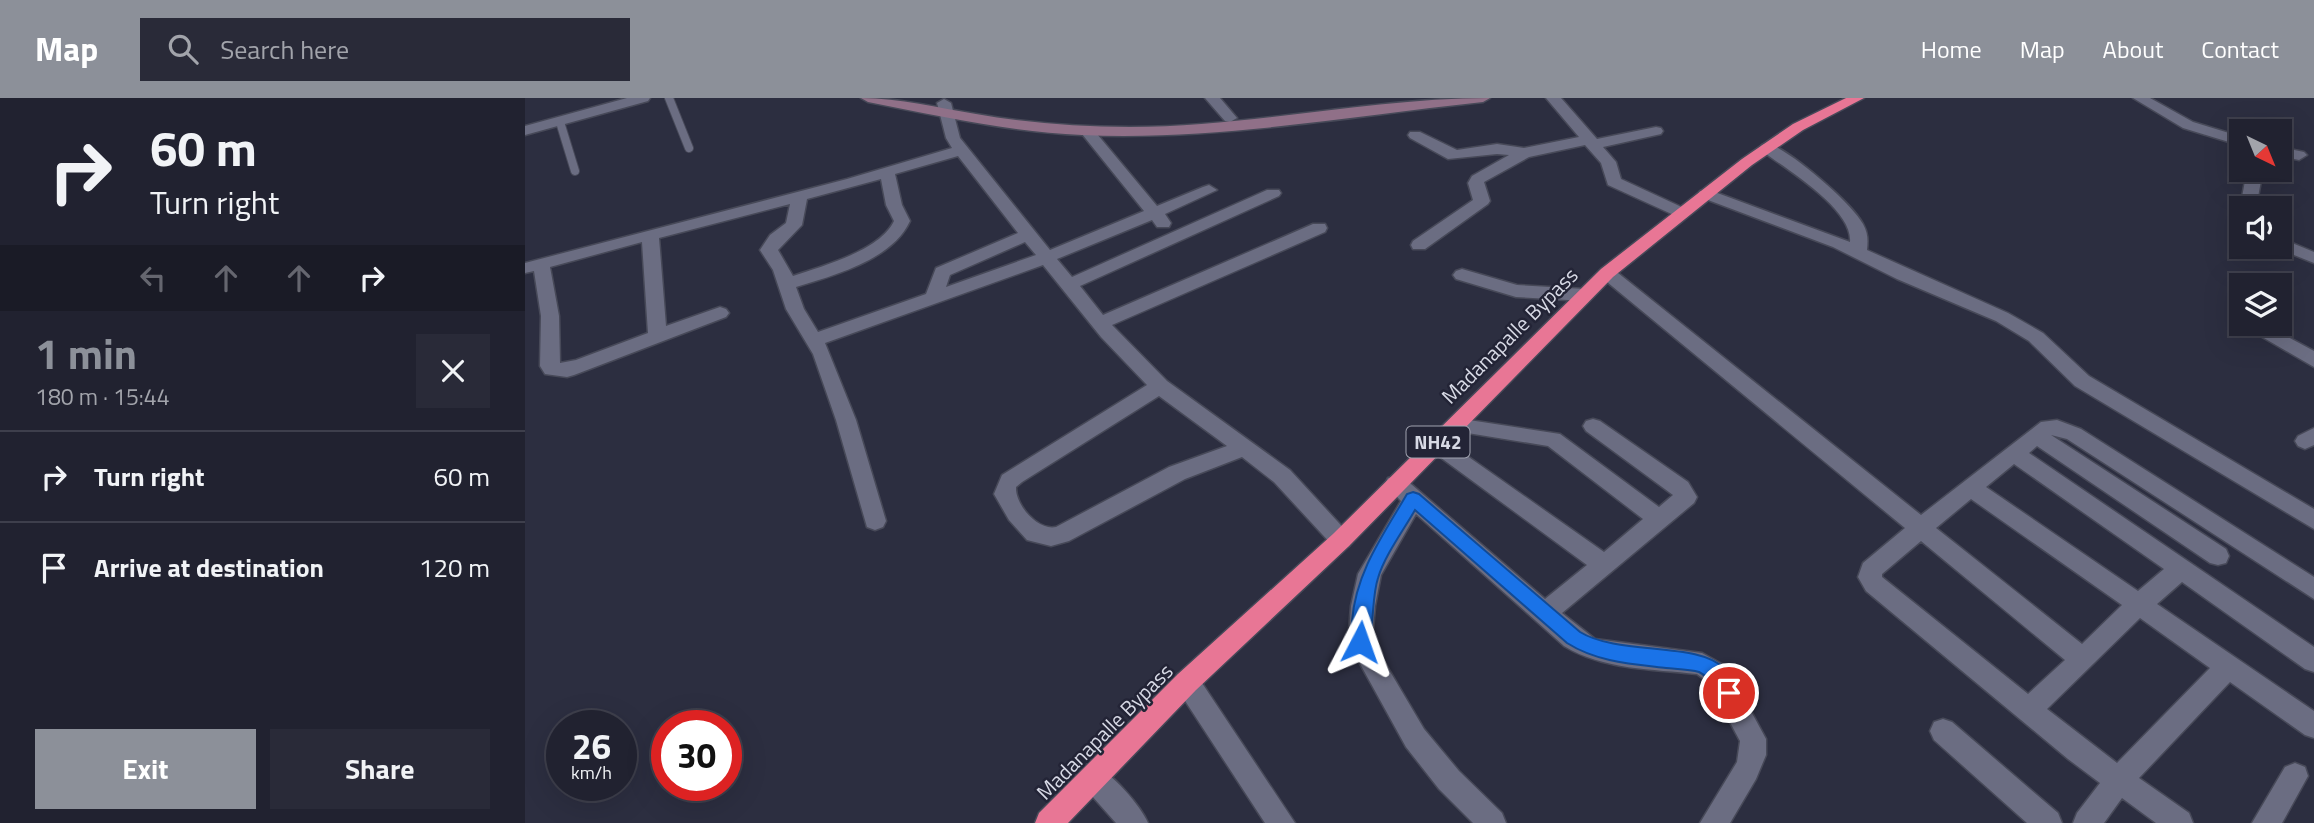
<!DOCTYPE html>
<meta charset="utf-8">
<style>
:root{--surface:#212230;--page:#292a38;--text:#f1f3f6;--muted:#a2a4ab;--line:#3e3f4c;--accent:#8c9099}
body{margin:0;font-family:"Titillium Web",sans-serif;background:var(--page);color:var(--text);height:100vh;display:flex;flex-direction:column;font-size:26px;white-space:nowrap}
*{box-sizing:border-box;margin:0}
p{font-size:23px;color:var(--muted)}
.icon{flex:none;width:38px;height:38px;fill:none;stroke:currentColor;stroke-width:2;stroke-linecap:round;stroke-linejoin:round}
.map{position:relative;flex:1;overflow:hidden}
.details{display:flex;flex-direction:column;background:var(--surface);width:525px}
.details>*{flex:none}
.guide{background:#212230;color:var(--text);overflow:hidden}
.needle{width:46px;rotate:137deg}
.controls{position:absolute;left:1704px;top:21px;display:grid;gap:14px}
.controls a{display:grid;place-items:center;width:63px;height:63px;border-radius:0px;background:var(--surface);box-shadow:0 7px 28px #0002,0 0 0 2px var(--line);font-size:35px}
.speed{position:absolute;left:21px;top:612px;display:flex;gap:14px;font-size:35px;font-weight:700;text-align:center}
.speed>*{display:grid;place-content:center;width:91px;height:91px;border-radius:50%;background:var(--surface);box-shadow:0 7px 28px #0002,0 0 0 2px var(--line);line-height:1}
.speed small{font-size:18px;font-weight:400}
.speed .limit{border:10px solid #d22;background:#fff;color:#111}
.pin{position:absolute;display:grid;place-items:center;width:60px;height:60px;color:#fff;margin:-30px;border:4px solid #fff;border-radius:50%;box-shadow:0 2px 7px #0007}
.me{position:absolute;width:77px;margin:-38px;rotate:4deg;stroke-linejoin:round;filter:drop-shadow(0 0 5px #0008)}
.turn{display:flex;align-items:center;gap:24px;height:147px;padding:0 35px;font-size:32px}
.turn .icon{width:91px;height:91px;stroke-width:2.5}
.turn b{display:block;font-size:49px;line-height:60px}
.lanes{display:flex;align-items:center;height:66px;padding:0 35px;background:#0003;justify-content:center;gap:35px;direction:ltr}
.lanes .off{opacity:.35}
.round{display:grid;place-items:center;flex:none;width:74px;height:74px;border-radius:0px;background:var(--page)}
.summary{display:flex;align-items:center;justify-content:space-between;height:119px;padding:0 35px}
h1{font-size:42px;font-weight:700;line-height:52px;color:var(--accent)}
.cta{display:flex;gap:14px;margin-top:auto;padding:14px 35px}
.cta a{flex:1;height:80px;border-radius:0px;background:var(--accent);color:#fff;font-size:28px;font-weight:700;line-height:80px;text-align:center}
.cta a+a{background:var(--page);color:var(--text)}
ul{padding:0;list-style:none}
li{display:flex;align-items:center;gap:21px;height:91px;padding:0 35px;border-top:2px solid var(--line)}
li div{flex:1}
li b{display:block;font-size:26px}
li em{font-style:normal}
header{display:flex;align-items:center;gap:42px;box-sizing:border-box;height:98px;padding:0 35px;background:var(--accent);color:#fff}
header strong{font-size:33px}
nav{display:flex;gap:38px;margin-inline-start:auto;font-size:24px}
.search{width:490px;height:63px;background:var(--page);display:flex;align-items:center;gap:18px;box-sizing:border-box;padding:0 24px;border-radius:0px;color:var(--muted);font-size:26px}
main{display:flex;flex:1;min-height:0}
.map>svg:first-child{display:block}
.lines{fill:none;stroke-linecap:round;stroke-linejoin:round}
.lane-casing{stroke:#474958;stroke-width:10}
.street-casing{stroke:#474958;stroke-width:3}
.secondary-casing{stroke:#474958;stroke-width:3}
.highway-casing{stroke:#474958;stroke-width:3}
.lane{stroke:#6b6d82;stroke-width:8}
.street{fill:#6b6d82;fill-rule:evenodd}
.secondary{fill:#907088;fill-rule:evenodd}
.highway{fill:#e87695;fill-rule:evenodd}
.route{fill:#1a73e8;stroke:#114b97;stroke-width:2}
.labels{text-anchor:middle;stroke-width:5;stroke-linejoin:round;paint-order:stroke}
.shield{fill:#232436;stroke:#a1a3b0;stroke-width:2}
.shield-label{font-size:19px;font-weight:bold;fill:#d7d9e5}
.street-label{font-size:21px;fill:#d7d9e5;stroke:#232436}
</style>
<header>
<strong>Map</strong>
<div class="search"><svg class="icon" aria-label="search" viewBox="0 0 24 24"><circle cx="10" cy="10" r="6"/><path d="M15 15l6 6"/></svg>Search here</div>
<nav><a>Home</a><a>Map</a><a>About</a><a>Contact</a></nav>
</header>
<main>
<section class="details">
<div class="guide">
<div class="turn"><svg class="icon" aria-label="right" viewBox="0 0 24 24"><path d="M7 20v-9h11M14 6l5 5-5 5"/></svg><div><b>60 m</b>Turn right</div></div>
<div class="lanes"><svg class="icon off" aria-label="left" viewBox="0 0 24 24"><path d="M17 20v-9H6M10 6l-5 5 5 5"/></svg><svg class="icon off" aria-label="ahead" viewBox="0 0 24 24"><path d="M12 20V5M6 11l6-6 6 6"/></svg><svg class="icon off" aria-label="ahead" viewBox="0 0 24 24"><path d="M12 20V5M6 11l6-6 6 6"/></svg><svg class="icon" aria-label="right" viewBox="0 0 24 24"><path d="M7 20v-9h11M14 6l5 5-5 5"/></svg></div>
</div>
<div class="summary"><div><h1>1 min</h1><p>180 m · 15:44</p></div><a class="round"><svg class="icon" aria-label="close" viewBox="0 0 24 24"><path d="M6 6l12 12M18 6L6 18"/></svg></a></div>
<ul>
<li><svg class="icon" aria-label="right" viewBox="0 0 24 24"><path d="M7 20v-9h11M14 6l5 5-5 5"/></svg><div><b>Turn right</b></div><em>60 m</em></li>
<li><svg class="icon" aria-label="arrive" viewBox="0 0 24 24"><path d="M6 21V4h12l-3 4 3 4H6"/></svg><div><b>Arrive at destination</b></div><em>120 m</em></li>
</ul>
<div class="cta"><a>Exit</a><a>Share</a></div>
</section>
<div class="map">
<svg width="1789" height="725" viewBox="0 0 1789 725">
<rect width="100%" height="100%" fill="#2c2e40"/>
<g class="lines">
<g class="lane-casing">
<path id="lane" d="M144,0L164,50
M35,24L50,73"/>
</g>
<g class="street-casing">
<path id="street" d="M102,0H125L123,3L0,37V28Z
M680,0H695L712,20L705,24L700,23Z
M1021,0H1036L1072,41L1131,29L1136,30L1138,33L1136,36L1078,49L1091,64L1096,81L1163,112L1165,115L1163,118H1151L1083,87L1076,65L1060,47L1004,59L959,84L965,103L963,106L900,151H888L886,147L888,143L948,102L943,85L947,78L984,57L972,56L923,61L885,40L883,37L885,34H895L932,52L972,46L999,50L1054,39Z
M1608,0H1625L1668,24L1717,39V48L1658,30Z
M419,1L426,5L435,40L525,152L619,113L557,36L555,33L557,30H567L632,108L678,89L684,87L692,92L640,116L646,125L644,129H632L627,122L532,161L547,179L742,92H754L756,95L754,98L555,188L578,217L788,126H800L802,130L800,134L587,227L642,283L765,372L824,436L827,442L824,448L816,451L808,448L749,384L717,359L660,381L544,443L526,448L502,442L484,422L469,396L477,377L622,287L576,239L518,167L300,245L331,322L361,423L358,429L350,432L342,429L311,322L288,256L261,211L248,172L235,152L245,137L261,125L265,106L134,140L141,228L195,209L201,211L204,215L201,219L49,277L42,279L20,276L15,268L16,218L9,173L0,175V165L322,81L427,50L421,40L412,5ZM433,58L493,135L411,170L401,196L293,234L279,211L271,189C310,177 367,162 385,123L377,107L370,76ZM356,81L361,107L369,123C355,153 297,168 268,178L253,152L277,127L282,101ZM117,144L123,235L51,262L35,265L34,218L25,169ZM500,144L511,157L421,189L425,177ZM634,298L702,348L644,369L531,429C513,433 490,407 491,389L497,384Z
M1242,45C1264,51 1327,105 1338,126C1343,135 1343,142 1342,152L1483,215L1518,235L1564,278L1789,411V431L1550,288L1504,243L1471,223L1372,181L1308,149L1175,99L1173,96L1175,93H1187L1325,144C1328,111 1261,71 1237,53L1234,50L1237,47Z
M1755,49L1779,54L1782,57L1774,62L1755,58Z
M1722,72H1738L1731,110H1717V113L1715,110Z
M1755,140L1789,154V165L1749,149H1755Z
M1082,170L1088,171L1396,417L1516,324L1532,322L1556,331L1789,479V501L1542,341L1526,337L1701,451L1704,458L1701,465L1693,467L1685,465L1512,348L1504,355L1789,549V574L1780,571L1657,484L1632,506L1789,613V640L1780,637L1705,584L1614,680L1664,715L1668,725H1631L1597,700L1579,725H1548L1552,715L1575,685L1543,661L1341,493L1333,479L1338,465L1380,430L1076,179L1073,175ZM1489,366L1639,471L1613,493L1461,389ZM1446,401L1597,507L1557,546L1411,430ZM1396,443L1540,562L1503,596L1357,479V476ZM1615,520L1685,570L1592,665L1522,611Z
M937,171L992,187L1060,191L1069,197L1060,203L991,199L931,181L928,177L931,173Z
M1739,226L1789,253V269L1732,236L1730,232L1732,228Z
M931,320L1035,336L1134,409L1148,397L1061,333L1058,328L1061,323L1068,321L1075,323L1163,384L1172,399L1169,405L1037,515L1070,541L1177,555L1202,569L1241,641V657L1231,681L1205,725H1175L1212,664L1215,643L1184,585L1172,576C1128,571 1078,572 1039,548L891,416L856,477L850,508L847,543L899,631L934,673L977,715L981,725H948L914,691L881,649L823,544L826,508L833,476L876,403L860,386L863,380L871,378L879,380L1020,501L1062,467L904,351L901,346L904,341L911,338L918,341L1079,454L1118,421L1023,348L924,332L921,327L924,322Z
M1789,330V347L1780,351L1773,348L1770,343L1773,338Z
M662,573L671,576L770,725H740L653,592L649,584L653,576Z
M1418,621L1427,624L1533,715L1537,725H1502L1409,642L1405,633L1409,624Z
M1770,665L1780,669L1783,678L1757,725H1727L1760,669Z
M569,667C586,674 616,708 623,725H591L559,689L556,680L559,671Z"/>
</g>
<g class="secondary-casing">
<path id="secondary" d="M336,0C375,0 413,10 451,16C502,25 553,29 605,29C726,29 845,0 965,0L958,4C825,18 691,43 557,37C485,34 414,18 343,4Z"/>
</g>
<g class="highway-casing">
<path id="highway" d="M1321,0H1339L1278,32L1227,67L1088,179L824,448L671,592L543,725H510L514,715L653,576L808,436L1076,171L1217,61L1268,26Z"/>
</g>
<use href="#lane" class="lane"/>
<use href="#street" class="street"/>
<use href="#secondary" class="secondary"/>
<use href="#highway" class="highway"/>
</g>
<path class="route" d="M888,394L894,396L1055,534C1094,558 1174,543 1200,571C1206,577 1211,587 1214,595L1211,601L1204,604C1191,598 1189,581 1174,574C1165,571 1151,571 1141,570C1107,566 1072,564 1042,545L890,412C878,433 860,457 853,480C846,501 850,532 841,550L835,552L828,550C824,541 827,532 827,523C831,474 858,437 882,396Z"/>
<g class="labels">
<rect class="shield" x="881.5" y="328.5" width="63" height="31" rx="5"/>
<g class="shield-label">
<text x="913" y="351">NH42</text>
</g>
<g class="street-label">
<text transform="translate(985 238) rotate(-45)" y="7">Madanapalle Bypass</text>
<text transform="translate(580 634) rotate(-45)" y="7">Madanapalle Bypass</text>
</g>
</g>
</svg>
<div class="controls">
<a><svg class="needle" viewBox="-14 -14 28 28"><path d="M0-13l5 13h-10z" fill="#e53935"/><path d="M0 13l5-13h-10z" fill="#a2a4ab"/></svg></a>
<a><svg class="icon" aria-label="sound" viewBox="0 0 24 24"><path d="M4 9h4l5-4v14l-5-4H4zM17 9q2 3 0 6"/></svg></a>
<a><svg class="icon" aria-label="layers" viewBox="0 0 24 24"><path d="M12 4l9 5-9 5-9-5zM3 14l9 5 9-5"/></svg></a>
</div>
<div class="speed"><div>26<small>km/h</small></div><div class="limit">30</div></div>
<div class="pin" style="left:1204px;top:595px;background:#d93025"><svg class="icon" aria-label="arrive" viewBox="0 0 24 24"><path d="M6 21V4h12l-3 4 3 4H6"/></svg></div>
<svg class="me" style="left:835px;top:544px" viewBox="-20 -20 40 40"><path d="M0-17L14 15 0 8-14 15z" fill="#1a73e8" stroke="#fff" stroke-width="4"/></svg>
</div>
</main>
